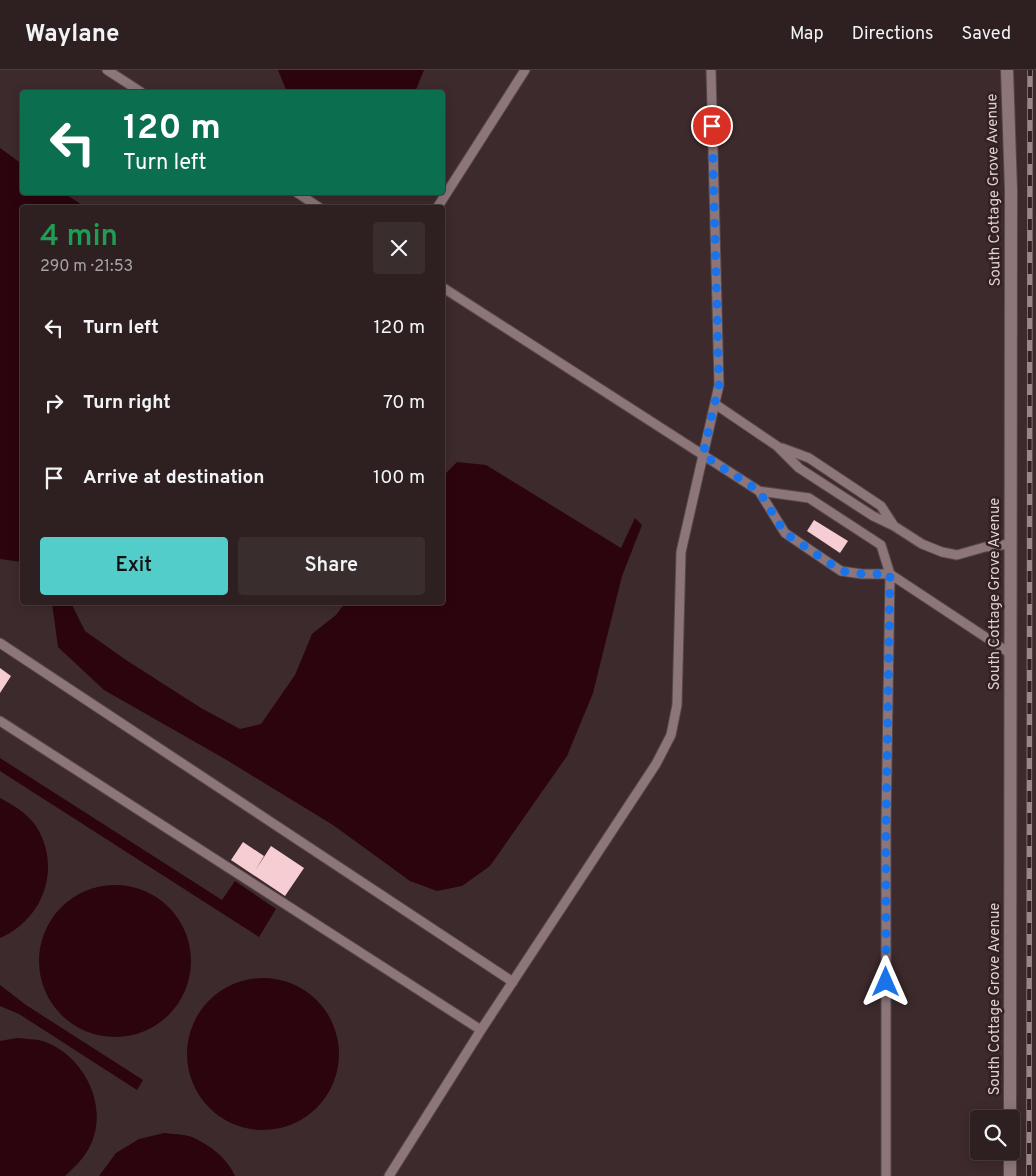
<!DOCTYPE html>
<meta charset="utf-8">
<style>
:root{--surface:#2e2021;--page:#3a2d2e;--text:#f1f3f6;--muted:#a7a3a5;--line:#493e3f;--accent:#53cdc9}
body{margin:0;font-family:Overpass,sans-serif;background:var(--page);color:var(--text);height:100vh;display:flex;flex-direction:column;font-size:19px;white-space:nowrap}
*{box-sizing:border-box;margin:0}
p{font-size:16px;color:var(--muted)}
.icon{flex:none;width:28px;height:28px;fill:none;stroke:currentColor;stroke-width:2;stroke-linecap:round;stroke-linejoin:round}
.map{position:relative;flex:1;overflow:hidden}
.side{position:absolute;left:20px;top:135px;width:425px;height:400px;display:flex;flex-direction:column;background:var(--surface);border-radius:5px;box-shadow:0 2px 12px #0003,0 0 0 1px var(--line)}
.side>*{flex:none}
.guide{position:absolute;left:20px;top:20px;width:425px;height:105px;border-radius:5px;box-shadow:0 2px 12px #0003,0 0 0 1px var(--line);background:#0b6e4f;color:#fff;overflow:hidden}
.tools{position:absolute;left:970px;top:1040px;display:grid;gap:10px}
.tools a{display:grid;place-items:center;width:50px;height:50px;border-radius:5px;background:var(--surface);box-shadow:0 2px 12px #0003,0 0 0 1px var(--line);font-size:25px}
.pin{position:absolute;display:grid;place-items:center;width:42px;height:42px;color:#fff;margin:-21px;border:2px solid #fff;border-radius:50%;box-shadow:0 1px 5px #0007}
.me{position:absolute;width:55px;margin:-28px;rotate:0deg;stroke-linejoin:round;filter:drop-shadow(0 0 4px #0008)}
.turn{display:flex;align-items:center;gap:18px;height:105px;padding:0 20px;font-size:22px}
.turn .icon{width:65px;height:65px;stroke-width:2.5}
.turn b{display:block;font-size:35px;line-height:42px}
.round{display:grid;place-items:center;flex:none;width:52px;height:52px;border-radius:5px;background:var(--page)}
.head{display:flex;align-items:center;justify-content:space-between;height:85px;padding:0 20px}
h1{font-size:30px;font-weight:600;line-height:38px;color:#1e9e55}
.action{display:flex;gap:10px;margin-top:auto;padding:10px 20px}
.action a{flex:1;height:58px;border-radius:5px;background:var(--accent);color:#111;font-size:20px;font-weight:600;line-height:58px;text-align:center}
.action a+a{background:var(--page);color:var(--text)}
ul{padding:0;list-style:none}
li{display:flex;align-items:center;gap:15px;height:75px;padding:0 20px}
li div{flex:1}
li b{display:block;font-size:19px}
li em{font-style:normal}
header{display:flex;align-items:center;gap:30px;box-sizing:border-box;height:70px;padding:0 25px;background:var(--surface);border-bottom:1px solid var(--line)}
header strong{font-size:24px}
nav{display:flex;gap:28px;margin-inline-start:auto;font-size:18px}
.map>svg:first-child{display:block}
.water{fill:#2c040e}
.building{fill:#f5cdd2}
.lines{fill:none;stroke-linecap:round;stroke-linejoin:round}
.lane-casing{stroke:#57474a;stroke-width:11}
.street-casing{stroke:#57474a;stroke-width:14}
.lane{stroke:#8d7679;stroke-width:9}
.street{stroke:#8d7679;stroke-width:12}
.rail-casing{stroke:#978789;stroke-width:5.5}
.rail{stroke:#332023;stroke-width:4;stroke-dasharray:11;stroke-linecap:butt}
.route{stroke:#1a73e8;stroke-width:9;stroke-dasharray:0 16.2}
.labels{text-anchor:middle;stroke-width:5;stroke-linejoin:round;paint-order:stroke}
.street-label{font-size:15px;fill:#ddd0d1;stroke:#332023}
</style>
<header>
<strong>Waylane</strong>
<nav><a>Map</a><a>Directions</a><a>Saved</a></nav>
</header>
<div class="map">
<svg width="1036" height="1106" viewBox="0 0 1036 1106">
<rect width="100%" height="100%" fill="#3d2a2c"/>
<path class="water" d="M278,0H424L415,22H287Z
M0,78L22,94V122L64,123L85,137L22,138V492L0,489Z
M457,392L486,395L621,478L635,448L642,455L622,506L593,623L567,686L490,796L462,816L437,821L410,811L333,755L225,689L104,620L58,577L52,533H71L85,561L126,590L201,638L240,659L261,654L295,605L312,564L336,545L345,533L442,532L443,406Z
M0,688L222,830L235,811L276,839L259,867L0,701Z
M0,728C13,735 27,743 36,756C62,797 44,849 0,868Z
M39 891a76 76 0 1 1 152 0a76 76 0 1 1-152 0Z
M187 984a76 76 0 1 1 152 0a76 76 0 1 1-152 0Z
M0,915L26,935L143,1010L137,1020L19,944L0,936Z
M17,968C25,969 35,969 43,971C83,985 109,1034 91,1074C85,1087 76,1096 65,1106H0V971Z
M164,1063C173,1064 183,1064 192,1067C210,1075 227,1088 235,1106H99L116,1083L139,1069Z"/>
<path class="building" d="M814,450L848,471L840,483L807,461Z
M0,598L11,606L0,623Z
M243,772L264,786L255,801L271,776L304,798L285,826L231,790Z"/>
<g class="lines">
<g class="lane-casing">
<path id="lane" d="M107,0L141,22
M296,122L320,138
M437,138L525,0
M442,217L759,421L809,428L881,475L890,504L886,756V1106
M715,334L777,376L799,398L873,446L894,456L922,474L942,482L957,485L985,477L1010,474
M782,378L809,388L881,436L894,456
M759,421L785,463L841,501L862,504H890L1011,584
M0,573L513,912
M0,651L481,960
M389,1106L481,960L656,694L671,665L677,635L681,482L719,315L711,0"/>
</g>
<g class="street-casing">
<path id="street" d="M1007,0L1011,120L1010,1049
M1010,1106V1081"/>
</g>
<use href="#lane" class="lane"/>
<use href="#street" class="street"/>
<g class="rail-casing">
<path id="rail" d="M1029,1106L1030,0"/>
</g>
<use href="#rail" class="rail"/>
</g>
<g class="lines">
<path class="route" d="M712,56L719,314L703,385L759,421L785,463L841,501L862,504H890L886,756V912"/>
</g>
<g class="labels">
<g class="street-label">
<text transform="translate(993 120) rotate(-91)" y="5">South Cottage Grove Avenue</text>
<text transform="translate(994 524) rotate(-90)" y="5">South Cottage Grove Avenue</text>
<text transform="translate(994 929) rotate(-90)" y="5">South Cottage Grove Avenue</text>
</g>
</g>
</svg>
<div class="tools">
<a><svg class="icon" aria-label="search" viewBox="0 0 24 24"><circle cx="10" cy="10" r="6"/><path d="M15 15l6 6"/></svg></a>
</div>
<div class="pin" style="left:712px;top:56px;background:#d93025"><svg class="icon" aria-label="arrive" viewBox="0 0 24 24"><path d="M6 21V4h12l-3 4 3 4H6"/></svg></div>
<svg class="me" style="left:886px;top:912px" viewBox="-20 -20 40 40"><path d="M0-17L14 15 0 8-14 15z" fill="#1a73e8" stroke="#fff" stroke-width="4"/></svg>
<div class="guide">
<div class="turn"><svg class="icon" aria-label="left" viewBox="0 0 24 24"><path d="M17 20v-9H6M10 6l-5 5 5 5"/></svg><div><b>120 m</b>Turn left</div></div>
</div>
<section class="side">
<div class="head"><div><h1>4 min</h1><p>290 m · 21:53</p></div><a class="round"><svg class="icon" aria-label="close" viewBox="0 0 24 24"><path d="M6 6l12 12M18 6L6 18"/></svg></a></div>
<ul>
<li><svg class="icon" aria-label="left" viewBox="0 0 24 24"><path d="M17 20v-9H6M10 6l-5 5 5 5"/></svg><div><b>Turn left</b></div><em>120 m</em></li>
<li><svg class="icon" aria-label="right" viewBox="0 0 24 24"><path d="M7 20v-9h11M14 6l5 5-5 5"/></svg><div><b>Turn right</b></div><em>70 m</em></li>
<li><svg class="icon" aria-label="arrive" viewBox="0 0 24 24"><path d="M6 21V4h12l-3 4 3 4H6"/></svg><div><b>Arrive at destination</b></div><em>100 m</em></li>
</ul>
<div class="action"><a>Exit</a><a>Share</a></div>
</section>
</div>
